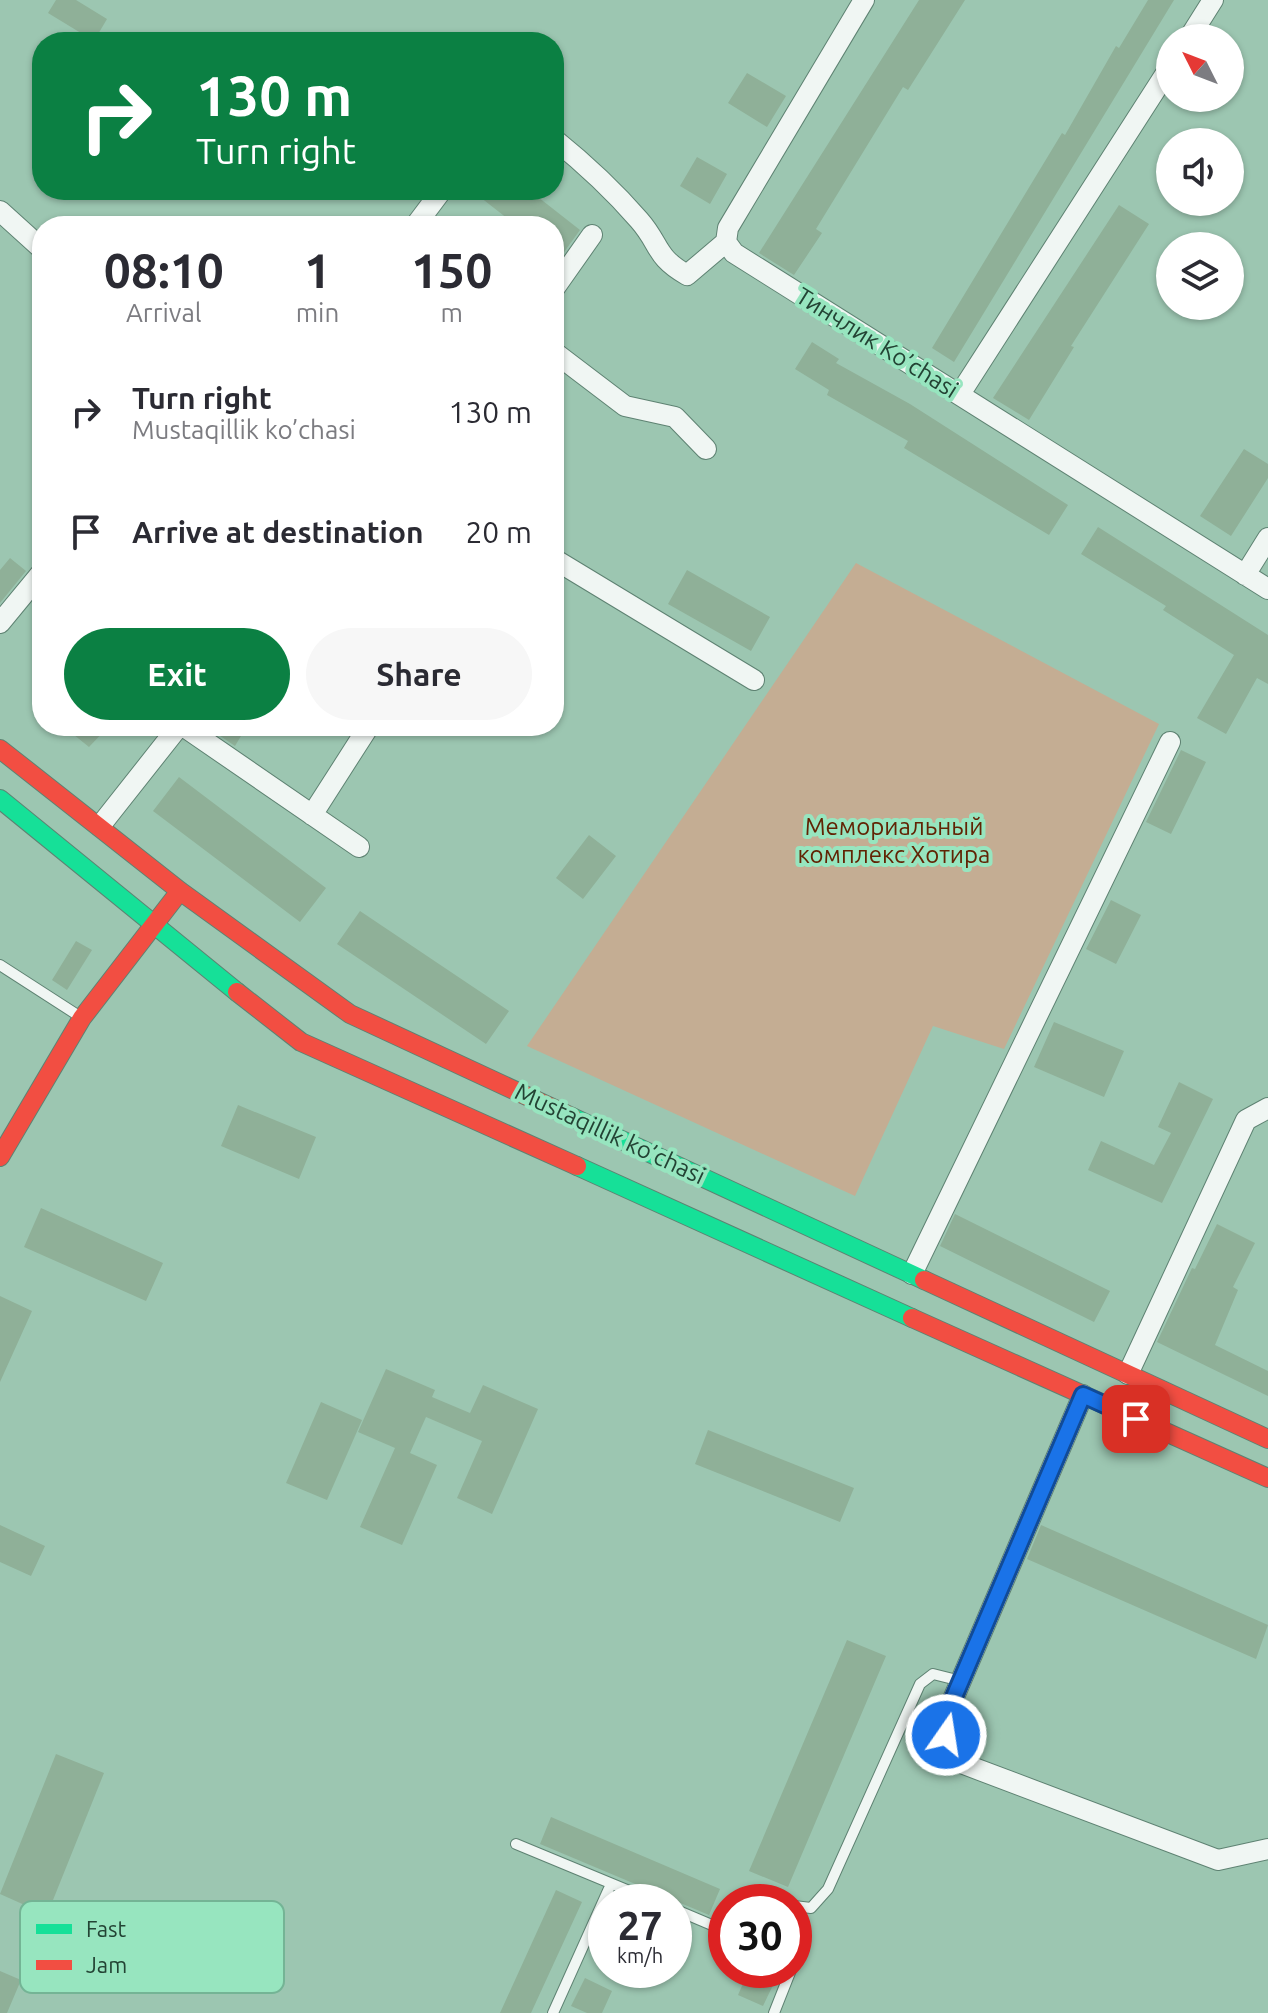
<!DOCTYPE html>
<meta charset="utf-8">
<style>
:root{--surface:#fff;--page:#f7f7f7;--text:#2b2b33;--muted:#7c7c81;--accent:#0b8043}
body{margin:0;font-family:Ubuntu,sans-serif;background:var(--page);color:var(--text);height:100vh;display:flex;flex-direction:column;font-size:30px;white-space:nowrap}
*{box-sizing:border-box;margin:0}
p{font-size:26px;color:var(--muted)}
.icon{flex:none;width:44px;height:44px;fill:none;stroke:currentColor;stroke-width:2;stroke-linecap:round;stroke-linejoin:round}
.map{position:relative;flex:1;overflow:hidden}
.panel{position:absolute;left:32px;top:216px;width:532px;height:520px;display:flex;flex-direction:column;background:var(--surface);border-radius:32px;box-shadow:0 2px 6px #0004}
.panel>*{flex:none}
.guide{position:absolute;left:32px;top:32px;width:532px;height:168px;border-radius:32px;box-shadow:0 2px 6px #0004;background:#0b8043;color:#fff;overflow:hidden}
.needle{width:52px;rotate:312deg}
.tools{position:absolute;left:1156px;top:24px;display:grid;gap:16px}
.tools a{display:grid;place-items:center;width:88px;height:88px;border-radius:50%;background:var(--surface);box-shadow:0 2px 6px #0004;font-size:40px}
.speed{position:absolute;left:588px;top:1884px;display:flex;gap:16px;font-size:40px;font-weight:700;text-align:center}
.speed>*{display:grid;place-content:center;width:104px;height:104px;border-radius:50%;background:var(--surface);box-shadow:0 2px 6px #0004;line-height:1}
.speed small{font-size:20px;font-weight:400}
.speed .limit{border:12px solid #d22;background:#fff;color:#111}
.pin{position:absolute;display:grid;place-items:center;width:68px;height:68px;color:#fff;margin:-34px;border-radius:16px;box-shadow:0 4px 12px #0006}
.me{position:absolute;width:88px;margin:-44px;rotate:13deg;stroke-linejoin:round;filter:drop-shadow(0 0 6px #0008)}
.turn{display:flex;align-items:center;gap:28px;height:168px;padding:0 32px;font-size:36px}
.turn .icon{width:104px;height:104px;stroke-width:2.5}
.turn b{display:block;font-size:56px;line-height:68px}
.eta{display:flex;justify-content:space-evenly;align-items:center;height:136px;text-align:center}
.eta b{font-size:48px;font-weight:600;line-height:56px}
.action{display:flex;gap:16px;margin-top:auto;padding:16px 32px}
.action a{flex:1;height:92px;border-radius:48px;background:var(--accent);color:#fff;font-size:32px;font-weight:600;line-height:92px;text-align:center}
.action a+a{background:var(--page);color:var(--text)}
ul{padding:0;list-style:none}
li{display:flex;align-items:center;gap:24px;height:120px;padding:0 32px}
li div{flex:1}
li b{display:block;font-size:30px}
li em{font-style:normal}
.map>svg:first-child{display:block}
.green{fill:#c4ad93}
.building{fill:#8fb098}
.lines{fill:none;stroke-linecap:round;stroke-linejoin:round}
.lane-casing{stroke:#5e8272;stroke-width:12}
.street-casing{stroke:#5e8272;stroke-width:22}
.fast-casing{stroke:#5e8272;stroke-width:20}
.jam-casing{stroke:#5e8272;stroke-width:20}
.lane{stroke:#f0f6f3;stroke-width:10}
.street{stroke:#f0f6f3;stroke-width:20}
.fast{stroke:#16e098;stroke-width:18}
.jam{stroke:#f24e42;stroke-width:18}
.route-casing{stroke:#114b97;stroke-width:20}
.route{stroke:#1a73e8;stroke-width:14}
.labels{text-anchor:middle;stroke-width:8;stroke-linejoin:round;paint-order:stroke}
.street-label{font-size:24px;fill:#234334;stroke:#97e5bf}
.park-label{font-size:24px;fill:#612304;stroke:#97e5bf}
.key{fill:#97e5bf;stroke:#74b495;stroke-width:2}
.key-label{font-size:22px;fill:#234334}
</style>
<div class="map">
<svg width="1268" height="2013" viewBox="0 0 1268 2013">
<rect width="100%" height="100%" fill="#9cc6b1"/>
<path class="green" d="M856,563L1159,724L1004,1049L933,1026L855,1196L527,1046Z"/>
<path class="building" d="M56,0H76L107,19L94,41L48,13Z
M919,0H965L908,90L903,87L816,229L822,233L794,275L759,253Z
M1148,0H1174L954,362L932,348L1062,133L1065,135L1116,46L1119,48Z
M747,73L786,96L767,127L728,103Z
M697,157L727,174L710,204L680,186Z
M471,190H529L580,230L554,266V226H517Z
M1119,205L1149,224L1071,346L1074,347L1029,420L993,398Z
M812,342L839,359L836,363L910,404L1068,505L1049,535L904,448L908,441L827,395L829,390L795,369Z
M1244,449L1268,464V478L1231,536L1200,516Z
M1098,527L1268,635V684L1257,678L1226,734L1197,718L1234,655L1163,610L1166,606L1081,554Z
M10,558L26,571L0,603V570Z
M687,570L770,617L751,651L668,604Z
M63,726H109L89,747Z
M216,726H247L235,746L213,731Z
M1181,750L1206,762L1171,834L1146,822Z
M179,777L326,888L300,922L153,811Z
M589,835L616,856L583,899L556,878Z
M1111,900L1141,915L1116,964L1086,949Z
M360,911L509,1011L486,1044L337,944Z
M76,941L92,950L67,990L52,980Z
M1054,1022L1124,1051L1104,1097L1034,1067Z
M1179,1082L1213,1099L1162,1203L1088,1170L1101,1141L1154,1165L1171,1133L1158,1127Z
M238,1105L316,1137L299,1179L221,1146Z
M41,1208L163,1263L146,1301L24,1247Z
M955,1214L1110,1291L1094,1322L940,1246Z
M1217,1224L1255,1243L1233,1287L1238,1290L1215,1345L1268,1371V1396L1157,1342L1192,1268L1195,1269Z
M0,1296L32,1311L0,1382Z
M386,1369L435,1390L432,1397L470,1413L483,1385L538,1409L492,1514L457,1498L482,1441L426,1417L410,1453L437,1465L402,1545L360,1527L395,1448L358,1432Z
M321,1402L362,1420L327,1500L286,1483Z
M708,1430L854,1488L840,1522L695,1464Z
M0,1525L45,1546L31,1576L0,1562Z
M1041,1525L1268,1625L1256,1659L1027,1559Z
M847,1640L886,1656L788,1887L749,1871Z
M56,1754L104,1773L47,1915L0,1894Z
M551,1817L720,1889L709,1915L540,1844Z
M556,1890L582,1902L531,2013H500Z
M0,1971L21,1980L7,2013H0Z
M748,1972L774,1983L763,2006L738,1995Z
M585,1978L612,1991L602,2013H587L571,2006Z"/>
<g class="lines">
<g class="lane-casing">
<path id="lane" d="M0,965L79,1016
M516,1844L656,1902
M794,1906L811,1908L828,1889L920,1684L933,1674L961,1681
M674,1909L726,1931
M553,2013L611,1884
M774,2013L791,1970"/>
</g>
<g class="street-casing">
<path id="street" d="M864,0L728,228L726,242L734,253L1268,589
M1189,38L1213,0
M554,139C585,164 613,190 639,220C661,245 654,256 687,275L726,242
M0,211L42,249
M415,226L442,190
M554,289L592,235
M554,352L625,406L675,417L706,449
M960,394L1170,67
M554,559L754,680
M1245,575L1268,538
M0,623L42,572
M183,726L359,847
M312,815L369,726
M100,826L179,726
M912,1274L1170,742
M1128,1374L1246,1120L1268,1108
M1083,1395L945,1718L946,1752L961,1763L1218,1860L1268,1849"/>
</g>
<g class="fast-casing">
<path id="fast" d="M0,799L237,992
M572,1117L924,1280
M577,1166L912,1318"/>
</g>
<g class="jam-casing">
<path id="jam" d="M0,749L180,891L350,1014L572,1117
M237,992L301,1042L577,1166
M0,1157L82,1018L180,891
M924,1280L1268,1439
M912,1318L1268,1478"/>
</g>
<use href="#lane" class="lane"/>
<use href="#street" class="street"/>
<use href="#fast" class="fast"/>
<use href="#jam" class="jam"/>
</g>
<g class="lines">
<g class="route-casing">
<path id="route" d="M946,1735L945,1718L1083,1395L1136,1419"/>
</g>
<use href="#route" class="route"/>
</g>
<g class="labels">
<g class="street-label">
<text transform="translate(877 343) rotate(32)" y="8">Тинчлик Ko’chasi</text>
<text transform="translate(610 1134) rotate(25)" y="8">Mustaqillik ko’chasi</text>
</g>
<g class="park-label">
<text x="894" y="835">Мемориальный<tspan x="894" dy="28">комплекс Хотира</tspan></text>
</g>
</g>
<rect x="20" y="1901" width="264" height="92" rx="12" class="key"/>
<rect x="36" y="1924" width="36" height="10" fill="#16e098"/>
<rect x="36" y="1960" width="36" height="10" fill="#f24e42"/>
<g class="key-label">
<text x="86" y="1937">Fast</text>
<text x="86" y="1973">Jam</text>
</g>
</svg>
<div class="tools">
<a><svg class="needle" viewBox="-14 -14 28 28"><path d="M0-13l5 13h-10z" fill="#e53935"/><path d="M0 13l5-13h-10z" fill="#7c7c81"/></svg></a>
<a><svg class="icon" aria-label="sound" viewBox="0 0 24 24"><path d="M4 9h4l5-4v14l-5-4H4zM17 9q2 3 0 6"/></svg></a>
<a><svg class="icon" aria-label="layers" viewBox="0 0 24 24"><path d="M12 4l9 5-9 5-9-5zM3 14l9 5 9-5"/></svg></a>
</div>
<div class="speed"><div>27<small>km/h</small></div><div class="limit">30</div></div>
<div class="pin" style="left:1136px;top:1419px;background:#d93025"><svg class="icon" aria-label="arrive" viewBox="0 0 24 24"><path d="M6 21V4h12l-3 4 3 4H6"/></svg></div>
<svg class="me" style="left:946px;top:1735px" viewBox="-20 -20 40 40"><circle r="17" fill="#1a73e8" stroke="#fff" stroke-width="3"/><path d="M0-11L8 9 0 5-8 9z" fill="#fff"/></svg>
<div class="guide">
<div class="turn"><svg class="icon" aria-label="right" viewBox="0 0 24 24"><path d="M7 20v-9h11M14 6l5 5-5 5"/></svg><div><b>130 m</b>Turn right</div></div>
</div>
<section class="panel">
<div class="eta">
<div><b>08:10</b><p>Arrival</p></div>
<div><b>1</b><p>min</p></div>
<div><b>150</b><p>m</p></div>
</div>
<ul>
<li><svg class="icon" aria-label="right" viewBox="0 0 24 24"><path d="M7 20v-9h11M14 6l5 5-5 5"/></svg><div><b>Turn right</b><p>Mustaqillik ko’chasi</p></div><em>130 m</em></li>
<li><svg class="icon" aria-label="arrive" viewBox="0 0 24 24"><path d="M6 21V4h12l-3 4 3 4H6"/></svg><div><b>Arrive at destination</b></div><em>20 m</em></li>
</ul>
<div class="action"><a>Exit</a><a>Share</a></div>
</section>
</div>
